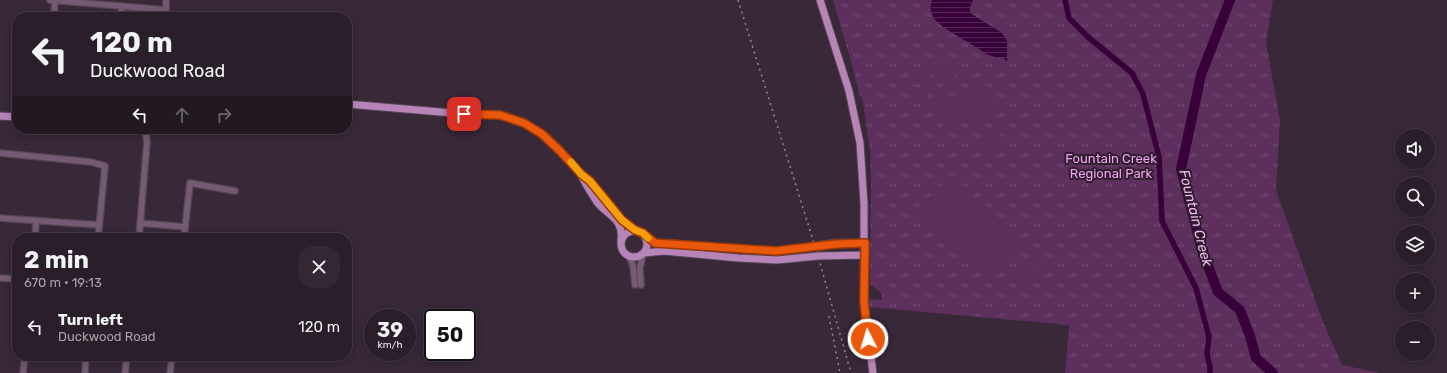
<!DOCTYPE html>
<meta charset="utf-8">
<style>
:root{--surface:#2a1e2a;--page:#322732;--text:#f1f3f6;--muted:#a5a2a8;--line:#463c47}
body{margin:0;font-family:Rubik,sans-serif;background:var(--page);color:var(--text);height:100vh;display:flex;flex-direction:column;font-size:15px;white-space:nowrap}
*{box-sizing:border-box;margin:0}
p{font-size:13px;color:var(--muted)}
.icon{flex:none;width:22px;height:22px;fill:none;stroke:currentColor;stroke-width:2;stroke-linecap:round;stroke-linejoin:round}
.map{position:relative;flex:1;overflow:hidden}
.side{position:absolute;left:12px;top:233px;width:340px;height:128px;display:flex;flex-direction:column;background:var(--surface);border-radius:16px;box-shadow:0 2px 10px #0003,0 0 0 1px var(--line)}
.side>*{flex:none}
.banner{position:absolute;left:12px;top:12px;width:340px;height:122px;border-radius:16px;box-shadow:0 2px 10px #0003,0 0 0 1px var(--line);background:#2a1e2a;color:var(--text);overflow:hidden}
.controls{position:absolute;left:1395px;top:129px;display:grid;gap:8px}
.controls a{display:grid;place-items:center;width:40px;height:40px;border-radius:50%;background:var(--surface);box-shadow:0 2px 10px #0003,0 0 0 1px var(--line);font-size:20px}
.speed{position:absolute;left:364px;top:309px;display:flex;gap:8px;font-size:20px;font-weight:700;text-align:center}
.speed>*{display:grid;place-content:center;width:52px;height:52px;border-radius:50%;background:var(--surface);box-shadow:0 2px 10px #0003,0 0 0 1px var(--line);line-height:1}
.speed small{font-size:10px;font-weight:400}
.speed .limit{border:2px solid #111;border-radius:6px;background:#fff;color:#111}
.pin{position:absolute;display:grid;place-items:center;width:34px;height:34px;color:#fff;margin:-17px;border-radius:8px;box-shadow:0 2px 6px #0006}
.me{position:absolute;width:44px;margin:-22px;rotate:355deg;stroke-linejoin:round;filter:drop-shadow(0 0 3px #0008)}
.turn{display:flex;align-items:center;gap:14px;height:84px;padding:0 12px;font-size:18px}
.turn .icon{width:52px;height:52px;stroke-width:2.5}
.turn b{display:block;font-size:28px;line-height:34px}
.lanes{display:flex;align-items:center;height:38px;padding:0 12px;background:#0003;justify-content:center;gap:20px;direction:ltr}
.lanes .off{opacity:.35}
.round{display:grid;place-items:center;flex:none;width:42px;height:42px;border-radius:16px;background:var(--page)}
.overview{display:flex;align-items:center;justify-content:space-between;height:68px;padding:0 12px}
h1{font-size:24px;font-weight:700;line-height:30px}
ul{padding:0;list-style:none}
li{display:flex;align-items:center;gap:12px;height:52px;padding:0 12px}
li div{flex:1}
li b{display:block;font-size:15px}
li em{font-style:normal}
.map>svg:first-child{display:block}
.park{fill:url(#park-tufts)}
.pitch{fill:#5c2f5c}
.water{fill:url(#water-rules)}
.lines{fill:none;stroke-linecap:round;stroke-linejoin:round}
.canal{stroke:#38013a;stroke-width:5.5}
.river{stroke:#38013a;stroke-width:10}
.minor-casing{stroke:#534453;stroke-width:8}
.major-casing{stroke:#534453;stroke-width:9}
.minor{stroke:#745a73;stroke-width:5.5}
.major{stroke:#b784b7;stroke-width:7}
.rail{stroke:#958795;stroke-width:1.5;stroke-dasharray:2 4;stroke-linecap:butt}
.route-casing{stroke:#983908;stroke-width:10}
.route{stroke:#ea580c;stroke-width:7}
.slow{stroke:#f59e0b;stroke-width:7}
.labels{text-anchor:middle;stroke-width:4;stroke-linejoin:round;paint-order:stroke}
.park-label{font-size:13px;fill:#f3a2f4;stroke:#2e1e2e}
.water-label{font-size:14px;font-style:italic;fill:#f8b6f7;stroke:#2e1e2e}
</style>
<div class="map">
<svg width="1447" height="373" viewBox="0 0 1447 373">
<defs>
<pattern id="park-tufts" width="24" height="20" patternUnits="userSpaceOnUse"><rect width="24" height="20" fill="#5c2f5c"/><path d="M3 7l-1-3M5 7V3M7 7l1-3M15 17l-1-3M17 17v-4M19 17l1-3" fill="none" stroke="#744d74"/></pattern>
<pattern id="water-rules" width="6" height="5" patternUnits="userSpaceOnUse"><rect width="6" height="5" fill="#38013a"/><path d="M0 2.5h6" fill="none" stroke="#562657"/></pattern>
</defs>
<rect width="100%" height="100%" fill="#382838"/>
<path class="park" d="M833,0H1273L1266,43L1280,120L1276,190L1323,322L1342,365L1381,373H1065L1069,325L869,307L868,299L882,300L881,293L870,284L871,184L870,150L862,97H860L852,65Z"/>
<path class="pitch" d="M951,61L959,89L944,93L937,65Z
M929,66L932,80L910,85L907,71Z
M988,86L996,113L943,128L935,101Z
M926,88L928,97L914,101L911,91Z
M994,129L1006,142L992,156L980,144Z
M953,175L1024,248L989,283L917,209Z
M1034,259L1043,269L1027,283L1019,273Z"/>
<path class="water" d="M932,0H973L970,8V13L1002,33L1007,41V62L1003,57H995L986,54C973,43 942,30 934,18C930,12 930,6 932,0Z"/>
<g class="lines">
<path class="canal" d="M1065,0L1069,18L1088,37L1132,73L1143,94L1159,157L1162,221L1196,288L1209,337L1207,354L1210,367V373"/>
<path class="river" d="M1230,0L1201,75L1181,169L1202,250L1218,292L1240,310L1250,336L1256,358L1273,373"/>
<g class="minor-casing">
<path id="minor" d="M50,0L166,10V0
M54,17L55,0
M121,17L122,6
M0,153L91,162L105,166L98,238
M0,218L99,225
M140,223L185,227
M35,238L36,221
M139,238L147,142L145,129
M184,238L190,183L235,191
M629,256L633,266L635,285
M0,278L17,279
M641,285L640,268L643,254
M23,373L25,356
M85,373L86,356
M125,373L127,356
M170,373L172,356"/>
</g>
<g class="major-casing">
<path id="major" d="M820,0L849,91L860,143L864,204V302L873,373
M347,104L464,114L500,115L524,123L542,134L560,151L581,174L590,181L622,220L635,230
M0,116L17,117
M581,175C586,185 591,193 597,202C608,216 624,219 621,240
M621 244a13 13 0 1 1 26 0a13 13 0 1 1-26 0Z
M646,236L655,243L777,251L836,243H865
M644,253L664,251L738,258L777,260L818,256L864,255"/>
</g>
<use href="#minor" class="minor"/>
<use href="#major" class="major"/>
<path class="rail" d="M738,0L818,256L851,373
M829,316L840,373"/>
</g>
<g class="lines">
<g class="route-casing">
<path id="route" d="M464,114L500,115L524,123L542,134L560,151L581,174L590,181L622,220L635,230L643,233L655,243L776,251L836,244L865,243L864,302L868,339"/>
</g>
<use href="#route" class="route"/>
<path class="slow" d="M571,162L581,174L590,181L622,220L635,230L643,233L648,238"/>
</g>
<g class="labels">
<g class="park-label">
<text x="1111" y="163">Fountain Creek<tspan x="1111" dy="15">Regional Park</tspan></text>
</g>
<g class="water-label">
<text transform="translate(1196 218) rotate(76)" y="5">Fountain Creek</text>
</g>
</g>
</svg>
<div class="controls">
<a><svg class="icon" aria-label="sound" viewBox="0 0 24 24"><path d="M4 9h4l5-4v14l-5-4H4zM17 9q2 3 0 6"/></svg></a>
<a><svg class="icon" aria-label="search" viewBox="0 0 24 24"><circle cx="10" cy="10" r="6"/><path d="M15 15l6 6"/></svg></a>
<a><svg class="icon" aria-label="layers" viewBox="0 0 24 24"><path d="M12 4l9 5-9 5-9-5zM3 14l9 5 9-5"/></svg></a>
<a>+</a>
<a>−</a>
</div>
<div class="speed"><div>39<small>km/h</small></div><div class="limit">50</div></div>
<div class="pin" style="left:464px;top:114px;background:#d93025"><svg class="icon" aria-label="arrive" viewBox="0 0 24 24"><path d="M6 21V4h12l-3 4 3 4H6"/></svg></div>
<svg class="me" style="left:868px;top:339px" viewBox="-20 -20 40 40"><circle r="17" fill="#ea580c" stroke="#fff" stroke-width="3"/><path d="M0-11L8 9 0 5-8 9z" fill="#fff"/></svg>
<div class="banner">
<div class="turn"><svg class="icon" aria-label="left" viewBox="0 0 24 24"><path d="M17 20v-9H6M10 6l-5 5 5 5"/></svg><div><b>120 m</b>Duckwood Road</div></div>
<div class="lanes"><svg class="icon" aria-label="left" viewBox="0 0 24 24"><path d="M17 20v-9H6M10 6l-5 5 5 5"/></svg><svg class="icon off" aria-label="ahead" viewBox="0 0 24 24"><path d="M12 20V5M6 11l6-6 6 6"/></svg><svg class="icon off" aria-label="right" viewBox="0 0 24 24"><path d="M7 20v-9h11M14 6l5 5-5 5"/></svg></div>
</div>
<section class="side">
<div class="overview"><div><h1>2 min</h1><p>670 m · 19:13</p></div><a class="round"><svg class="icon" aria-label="close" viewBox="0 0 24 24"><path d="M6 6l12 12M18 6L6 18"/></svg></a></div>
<ul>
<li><svg class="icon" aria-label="left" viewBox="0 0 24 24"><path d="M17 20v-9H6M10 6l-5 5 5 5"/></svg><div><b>Turn left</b><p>Duckwood Road</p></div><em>120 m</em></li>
</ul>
</section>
</div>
